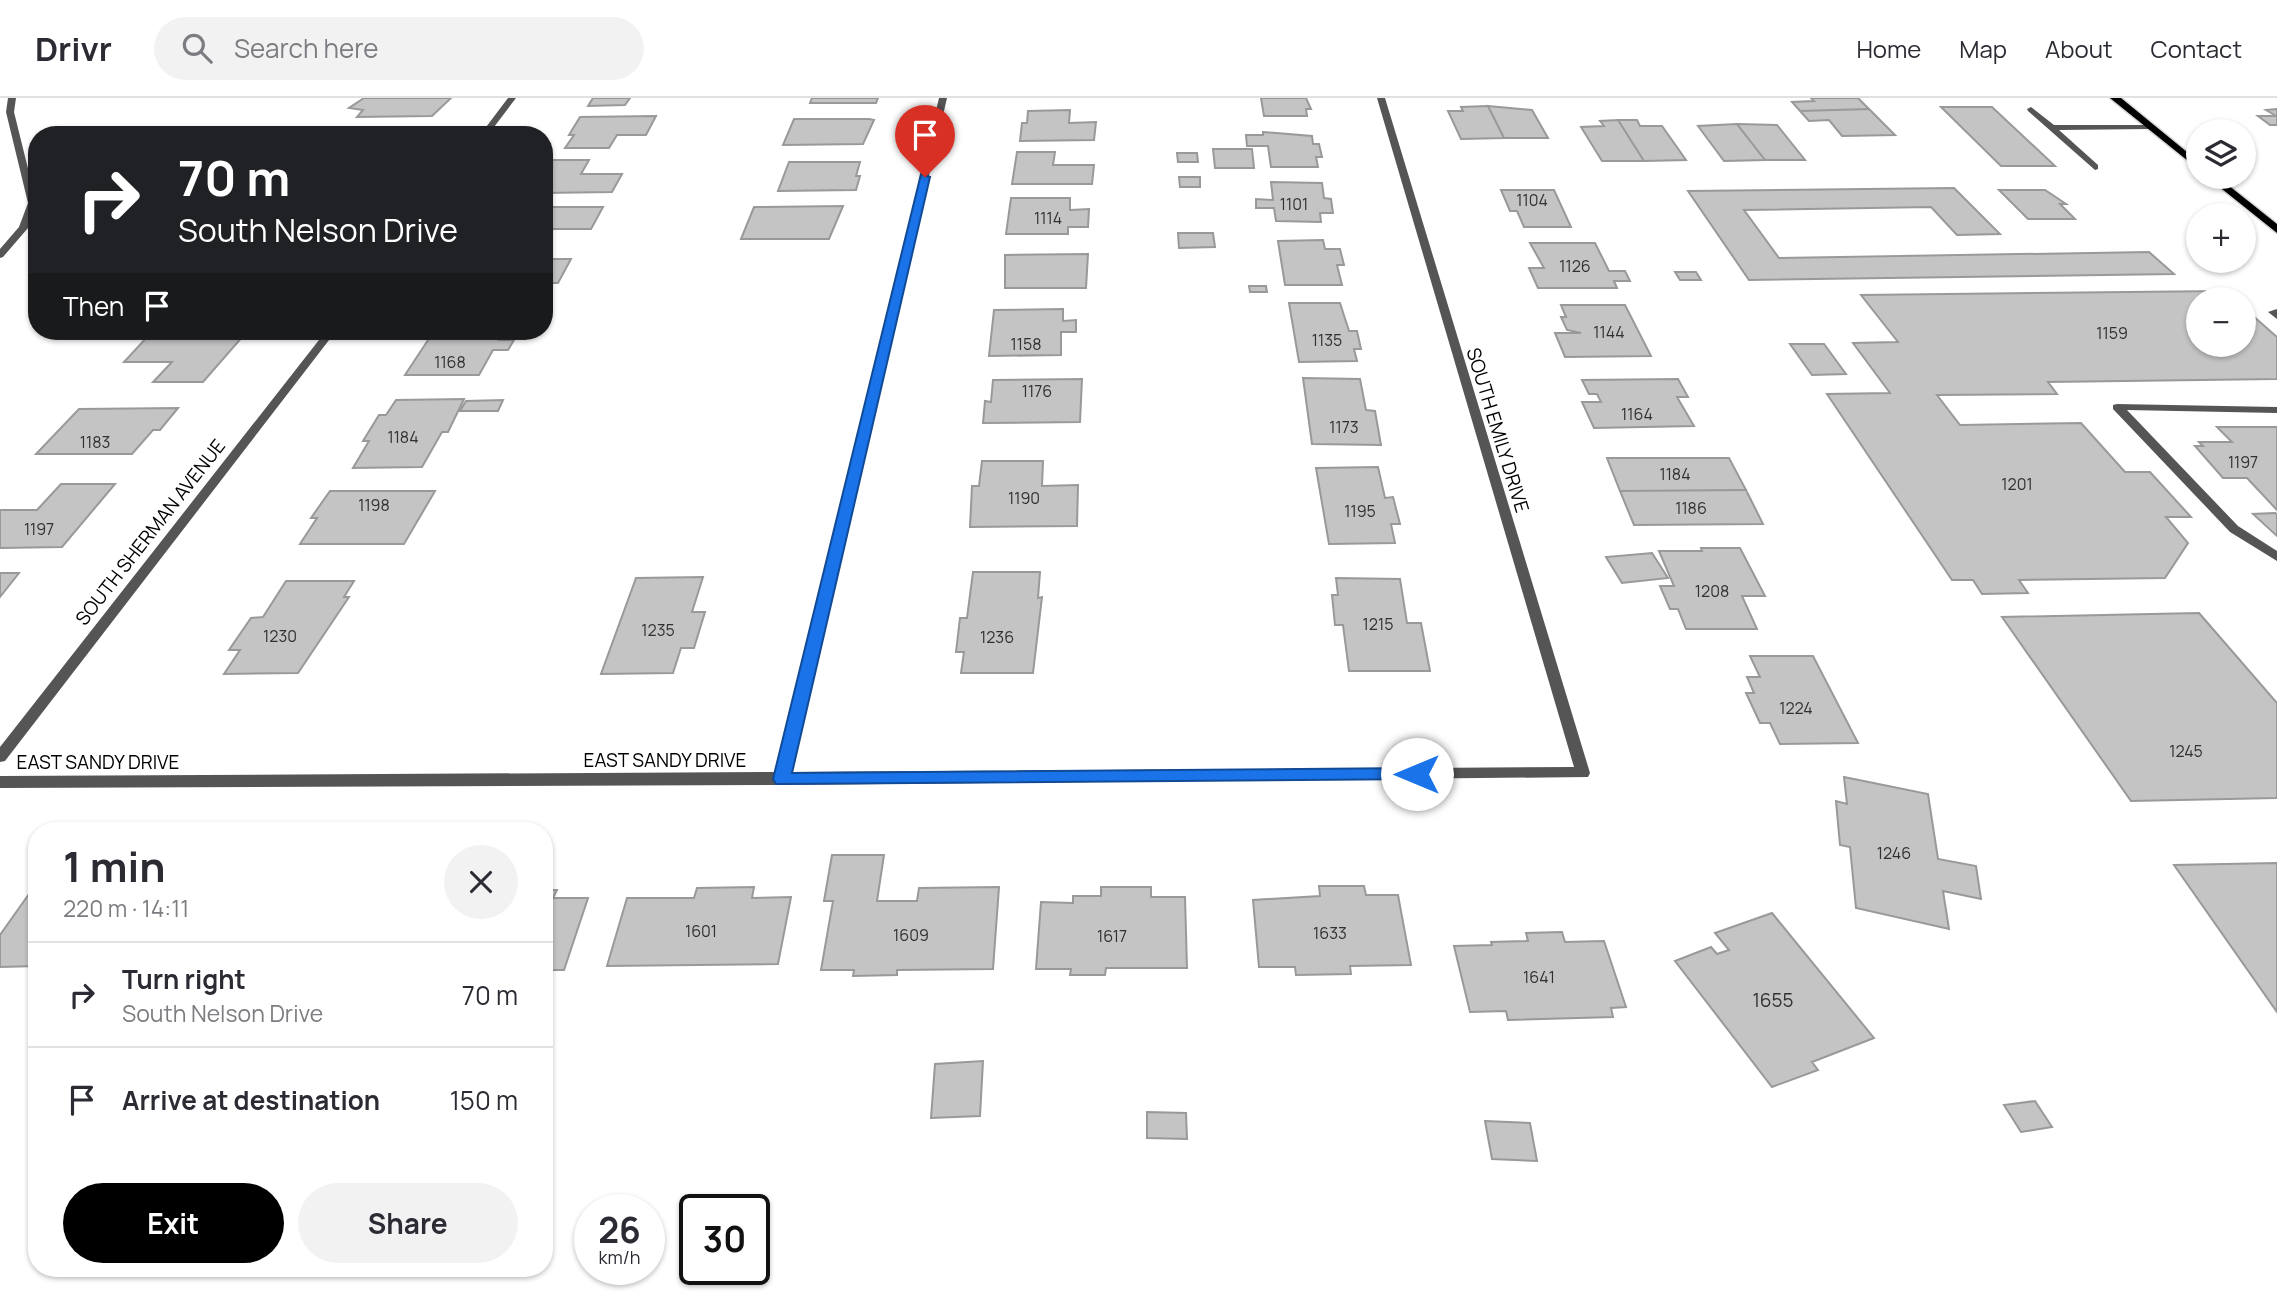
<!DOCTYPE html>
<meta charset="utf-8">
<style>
:root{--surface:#fff;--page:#f2f2f3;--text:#2b2b33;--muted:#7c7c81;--line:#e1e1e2;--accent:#000}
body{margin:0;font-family:Manrope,sans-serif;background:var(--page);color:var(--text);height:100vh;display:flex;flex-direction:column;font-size:26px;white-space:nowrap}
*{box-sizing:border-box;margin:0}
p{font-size:23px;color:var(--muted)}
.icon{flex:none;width:38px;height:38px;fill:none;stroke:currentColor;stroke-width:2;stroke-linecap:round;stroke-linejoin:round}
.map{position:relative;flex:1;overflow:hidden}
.drawer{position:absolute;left:28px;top:724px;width:525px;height:455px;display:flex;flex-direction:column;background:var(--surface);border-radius:28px;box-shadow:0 2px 5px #0004}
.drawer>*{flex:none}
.hud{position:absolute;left:28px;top:28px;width:525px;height:214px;border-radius:28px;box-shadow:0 2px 5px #0004;background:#202124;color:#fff;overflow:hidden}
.buttons{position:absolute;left:2186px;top:21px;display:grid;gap:14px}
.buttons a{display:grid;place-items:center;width:70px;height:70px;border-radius:50%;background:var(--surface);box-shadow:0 2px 5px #0004;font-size:35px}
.speed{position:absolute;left:574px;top:1096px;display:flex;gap:14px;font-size:35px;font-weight:700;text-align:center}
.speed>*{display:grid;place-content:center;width:91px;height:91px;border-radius:50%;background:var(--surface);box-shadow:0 2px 5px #0004;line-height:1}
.speed small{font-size:18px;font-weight:400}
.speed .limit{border:4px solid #111;border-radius:10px;background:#fff;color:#111}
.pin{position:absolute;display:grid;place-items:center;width:60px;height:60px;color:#fff;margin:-72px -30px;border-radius:50% 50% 50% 0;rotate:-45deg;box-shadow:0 0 7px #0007}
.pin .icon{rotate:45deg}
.me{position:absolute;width:77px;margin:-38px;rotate:270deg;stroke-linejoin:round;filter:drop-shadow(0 0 5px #0008)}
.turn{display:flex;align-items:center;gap:24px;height:147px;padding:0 35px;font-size:32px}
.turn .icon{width:91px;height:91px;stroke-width:2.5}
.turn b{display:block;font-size:49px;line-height:60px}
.then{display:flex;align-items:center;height:66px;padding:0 35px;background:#0003;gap:14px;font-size:26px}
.round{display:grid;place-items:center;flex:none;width:74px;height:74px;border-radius:37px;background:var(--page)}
.head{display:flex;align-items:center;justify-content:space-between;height:119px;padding:0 35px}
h1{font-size:42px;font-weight:700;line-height:52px}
.primary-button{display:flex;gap:14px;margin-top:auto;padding:14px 35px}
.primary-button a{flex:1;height:80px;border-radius:42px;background:var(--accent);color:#fff;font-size:28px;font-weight:700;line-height:80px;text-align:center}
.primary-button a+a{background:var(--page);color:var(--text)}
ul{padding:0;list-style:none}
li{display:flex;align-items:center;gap:21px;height:105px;padding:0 35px;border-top:2px solid var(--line)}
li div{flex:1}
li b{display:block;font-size:26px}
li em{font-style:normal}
header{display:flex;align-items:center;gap:42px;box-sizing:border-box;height:98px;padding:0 35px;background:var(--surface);border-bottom:2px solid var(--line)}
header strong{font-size:33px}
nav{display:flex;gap:38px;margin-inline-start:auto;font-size:24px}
.search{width:490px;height:63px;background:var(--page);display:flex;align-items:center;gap:18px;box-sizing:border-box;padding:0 24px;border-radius:38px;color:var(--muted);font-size:26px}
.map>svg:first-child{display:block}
.building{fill:#c4c4c4;stroke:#999;stroke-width:2}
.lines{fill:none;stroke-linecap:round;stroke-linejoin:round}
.primary-casing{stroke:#dbdbdb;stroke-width:3}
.lane{fill:#555;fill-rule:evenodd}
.street{fill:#555;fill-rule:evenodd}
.primary{fill:#000;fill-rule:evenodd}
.route{fill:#1a73e8;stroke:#114b97;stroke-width:2}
.labels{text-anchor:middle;stroke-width:6;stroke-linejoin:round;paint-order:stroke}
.number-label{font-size:16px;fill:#313131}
.street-label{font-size:19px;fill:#000;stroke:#fff}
.near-number-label{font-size:19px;fill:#313131}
</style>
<header>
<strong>Drivr</strong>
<div class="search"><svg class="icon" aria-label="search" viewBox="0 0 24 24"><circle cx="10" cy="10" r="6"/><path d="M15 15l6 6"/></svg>Search here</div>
<nav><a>Home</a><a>Map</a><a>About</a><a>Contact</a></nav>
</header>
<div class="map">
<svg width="2277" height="1208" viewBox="0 0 2277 1208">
<rect width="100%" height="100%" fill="#fff"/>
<path class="building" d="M364,0H451L432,18L357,19L363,12L349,10Z
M593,0H630L625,7L588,8Z
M812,0H878L876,5H810Z
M1261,0H1306L1311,11H1306L1307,18H1264Z
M1811,0H1858L1869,11L1800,13L1792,4L1814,3Z
M1488,8L1532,12L1548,40H1504Z
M1488,8L1504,40L1461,41L1448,13H1463L1461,9Z
M1941,9H1992L2055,68H2001Z
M1869,11L1895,37L1842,38L1829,22L1809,23L1800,13Z
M2277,11V27H2270L2258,18H2276L2266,12Z
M1070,12L1069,25L1096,24L1094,42L1020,43L1022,25H1027L1028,13Z
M656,18L646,37H617L609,50H565L574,37H569L580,19Z
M794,21H869L874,22L863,46L783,47Z
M1618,22L1644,63H1602L1581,29L1604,28L1600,23Z
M1618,22H1637L1640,28H1662L1686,62L1644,63Z
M1737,26L1765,62L1724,63L1698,28Z
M1737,26L1777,27L1805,62H1765Z
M345,30H422L416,37H339Z
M1263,34L1312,38L1313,46H1319L1322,59H1316L1318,69H1271L1268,48H1247L1246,37H1263Z
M1213,51H1252L1254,70H1215Z
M1017,54H1055L1053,67H1094L1092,86H1012Z
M1177,55H1197L1198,64H1178Z
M550,62H589L581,76H622L612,94L544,95V71Z
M789,64H860L856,78H860L856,92L778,93Z
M1179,79H1200V89H1180Z
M1271,84L1322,85L1324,100L1331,101L1333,115H1320L1321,124L1276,123L1274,110H1256V101L1273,102Z
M1954,90L2000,136L1957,137L1931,109L1744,112L1779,160L2149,154L2174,176L1749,182L1688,93Z
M1501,92H1554L1571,129H1524L1517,113H1510Z
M1999,92H2045L2066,106H2060L2075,121H2028Z
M1011,100H1070V112L1089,111L1088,129H1068V136H1006Z
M843,108L829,141H741L754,109Z
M544,109H603L591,131H553L544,146Z
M1178,135H1213L1215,149L1179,150Z
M1323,142L1325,151H1340L1344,167H1337L1342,187H1285L1278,143Z
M1530,145H1595L1609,173H1625L1630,183H1614L1617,190H1538L1529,170H1544Z
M1088,156L1086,190H1005V157Z
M544,161H571L558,185H544Z
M1675,174H1696L1701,182H1680Z
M1249,188H1266L1267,194H1250Z
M2224,193L2234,201H2198V247H2244V210L2277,239V281L2048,284L2057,296L1937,297L1960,327L2081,325L2125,374H2150L2191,419H2166L2188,445L2165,480L2019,482L2028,495L1982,496L1973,482H1952L1827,296L1890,295L1853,245L1898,244L1861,197Z
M1289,205H1340L1349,233H1357L1361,251H1354L1357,263L1299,264Z
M1561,207H1625L1651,258L1565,259L1555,235H1581L1567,232L1561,219H1566Z
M1063,211V223L1076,222V234H1061V257L989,258L994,212Z
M434,233H504L499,242H514L508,252H493L479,277H405Z
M149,237H244L203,284H153L172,264H124Z
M1790,246H1824L1846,276L1812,277Z
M1303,280L1360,281L1366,312L1375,313L1381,347L1312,346Z
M1082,281L1080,324L983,325L985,303L991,304L993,282Z
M1678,281L1688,299H1677L1694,328L1594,330L1582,304H1601L1597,296H1589L1582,282Z
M464,301L448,334H442L422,369L353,370L369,343H363L379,317H386L396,302Z
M503,302L498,313H460L466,303Z
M178,310L160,332H153L132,356H36L79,311Z
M2217,329H2277V412L2247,380H2223L2195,348H2203L2199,344H2232Z
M1607,360H1729L1746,392L1620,393Z
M982,363H1043L1042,388L1078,387L1077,428L970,429L972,388H979Z
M1378,369L1385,400L1393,399L1400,426H1391L1395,445L1329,446L1316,370Z
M61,386H115L62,449L0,450V412H37Z
M1746,392L1763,426L1634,427L1620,393Z
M330,393H435L404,446H300L317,420H311Z
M2275,415L2277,416V438L2253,416Z
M1701,450H1740L1765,498H1742L1757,531H1686L1678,511H1670L1660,488H1674L1659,453H1702Z
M1652,455L1668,480L1622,485L1606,459Z
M973,474H1040L1038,500L1042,499L1033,575H961L964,554H956L960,520H967Z
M0,475H19L0,499Z
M703,479L692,514H705L694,550H681L673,575L601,576L636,480Z
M1336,480L1400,481L1407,525H1421L1430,573H1349L1343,527H1335L1332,497H1338Z
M286,483H354L344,499H349L298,575L224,576L240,552H229L251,520L263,519Z
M2199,515L2277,605V700L2131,703L2002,519Z
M1750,558H1813L1858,645L1780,646L1770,625H1760L1746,595H1754L1747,579H1760Z
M1844,679L1928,696L1938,761L1976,768L1981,801L1943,793L1949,831L1856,810L1850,749L1840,747L1836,703L1847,706Z
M832,757H884L877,803H917L919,790L999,789L993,871L897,872V877L853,878L854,872H821L833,803H824Z
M2277,765V914L2174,767Z
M1319,788H1364L1366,797H1398L1411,867L1350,868L1351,876L1296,877L1295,869H1259L1253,802L1320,798Z
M754,789L752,800L791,799L778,866L607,868L627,800H694L697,790Z
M1101,789H1151V799H1185L1187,870H1106L1105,877H1070L1071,871H1036L1041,804L1073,805V798H1101Z
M544,792H557L553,800H588L564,872H544Z
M29,796H37V868L0,869V837Z
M1772,815L1874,940L1812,964L1818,972L1772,989L1675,863L1711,849L1717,856L1729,852L1715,835Z
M1562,834L1565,844L1604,843L1626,909L1611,910L1613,919L1508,922L1506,913L1470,914L1454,848L1492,847L1491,844L1528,843L1526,835Z
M983,963L980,1018L931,1020L935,966Z
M2035,1003L2052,1029L2021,1034L2004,1007Z
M1147,1014L1186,1015L1187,1041L1147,1040Z
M1485,1023L1530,1025L1537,1063L1492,1061Z"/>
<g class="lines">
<g class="primary-casing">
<path id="primary" d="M2110,0H2121L2198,63V71Z
M2207,79H2218L2277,126V135Z"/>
</g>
<path class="lane" d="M2031,9L2054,27H2150L2154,29L2150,31L2059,32L2098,67V71L2095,72L2028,13L2027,11Z
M2277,211V221L2268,214Z
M2117,306L2277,309V315L2127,312L2238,428L2277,453V463L2230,434L2113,311V307Z"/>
<path class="street" d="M8,0H16L14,14L37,107L28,130L3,159L0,160V151L19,129L28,105L6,14Z
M508,0H516L488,37H480Z
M939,0H947L791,674L1574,669L1377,0H1385L1590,675L1588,679L782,687L0,690V678L776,674Z
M326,233H336L5,663L0,664V649Z"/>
<use href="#primary" class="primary"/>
</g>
<path class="route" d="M921,76L930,79L792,675L1417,670L1425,676L1423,681L776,686L773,681Z"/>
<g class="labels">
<g class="number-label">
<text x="1532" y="108">1104</text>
<text x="1294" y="112">1101</text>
<text x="1048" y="126">1114</text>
<text x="1575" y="174">1126</text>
<text x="1609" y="240">1144</text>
<text x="2112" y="241">1159</text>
<text x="1327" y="248">1135</text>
<text x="1026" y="252">1158</text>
<text x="450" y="270">1168</text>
<text x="1037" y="299">1176</text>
<text x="1637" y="322">1164</text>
<text x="1344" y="335">1173</text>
<text x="403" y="345">1184</text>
<text x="95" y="350">1183</text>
<text x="2243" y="370">1197</text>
<text x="1675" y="382">1184</text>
<text x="2017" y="392">1201</text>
<text x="1024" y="406">1190</text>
<text x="374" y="413">1198</text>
<text x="1691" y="416">1186</text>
<text x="1360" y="419">1195</text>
<text x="39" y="437">1197</text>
<text x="1712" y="499">1208</text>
<text x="1378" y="532">1215</text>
<text x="658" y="538">1235</text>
<text x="280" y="544">1230</text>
<text x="997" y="545">1236</text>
<text x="1796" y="616">1224</text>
<text x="2186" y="659">1245</text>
<text x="1894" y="761">1246</text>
<text x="701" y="839">1601</text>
<text x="1330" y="841">1633</text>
<text x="911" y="843">1609</text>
<text x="1112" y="844">1617</text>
<text x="1539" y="885">1641</text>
</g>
<g class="street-label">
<text transform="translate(1498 332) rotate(73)" y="7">SOUTH EMILY DRIVE</text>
<text transform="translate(150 434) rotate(-52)" y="7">SOUTH SHERMAN AVENUE</text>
<text x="665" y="669">EAST SANDY DRIVE</text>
<text x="98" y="671">EAST SANDY DRIVE</text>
</g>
<g class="near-number-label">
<text x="1773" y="909">1655</text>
</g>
</g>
</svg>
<div class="buttons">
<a><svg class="icon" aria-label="layers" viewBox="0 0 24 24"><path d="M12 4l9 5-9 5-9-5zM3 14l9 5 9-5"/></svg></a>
<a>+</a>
<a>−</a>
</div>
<div class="speed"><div>26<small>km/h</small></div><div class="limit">30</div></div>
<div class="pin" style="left:925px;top:79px;background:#d93025"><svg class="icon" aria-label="arrive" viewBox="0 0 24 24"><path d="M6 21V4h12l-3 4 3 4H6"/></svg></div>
<svg class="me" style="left:1417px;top:676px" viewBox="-20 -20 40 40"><circle r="19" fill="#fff"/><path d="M0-13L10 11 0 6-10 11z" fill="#1a73e8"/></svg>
<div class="hud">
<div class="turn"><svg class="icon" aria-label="right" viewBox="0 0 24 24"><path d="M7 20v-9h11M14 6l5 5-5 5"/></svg><div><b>70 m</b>South Nelson Drive</div></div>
<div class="then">Then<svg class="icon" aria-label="arrive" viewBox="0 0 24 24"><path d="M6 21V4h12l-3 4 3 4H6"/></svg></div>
</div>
<section class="drawer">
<div class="head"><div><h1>1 min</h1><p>220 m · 14:11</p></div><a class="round"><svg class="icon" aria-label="close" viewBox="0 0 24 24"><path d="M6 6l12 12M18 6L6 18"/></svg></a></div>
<ul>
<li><svg class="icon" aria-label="right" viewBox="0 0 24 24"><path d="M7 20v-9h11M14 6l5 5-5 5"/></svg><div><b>Turn right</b><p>South Nelson Drive</p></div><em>70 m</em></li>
<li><svg class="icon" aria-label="arrive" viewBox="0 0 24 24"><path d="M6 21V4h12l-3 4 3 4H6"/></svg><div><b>Arrive at destination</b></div><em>150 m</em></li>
</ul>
<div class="primary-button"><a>Exit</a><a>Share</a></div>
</section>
</div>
